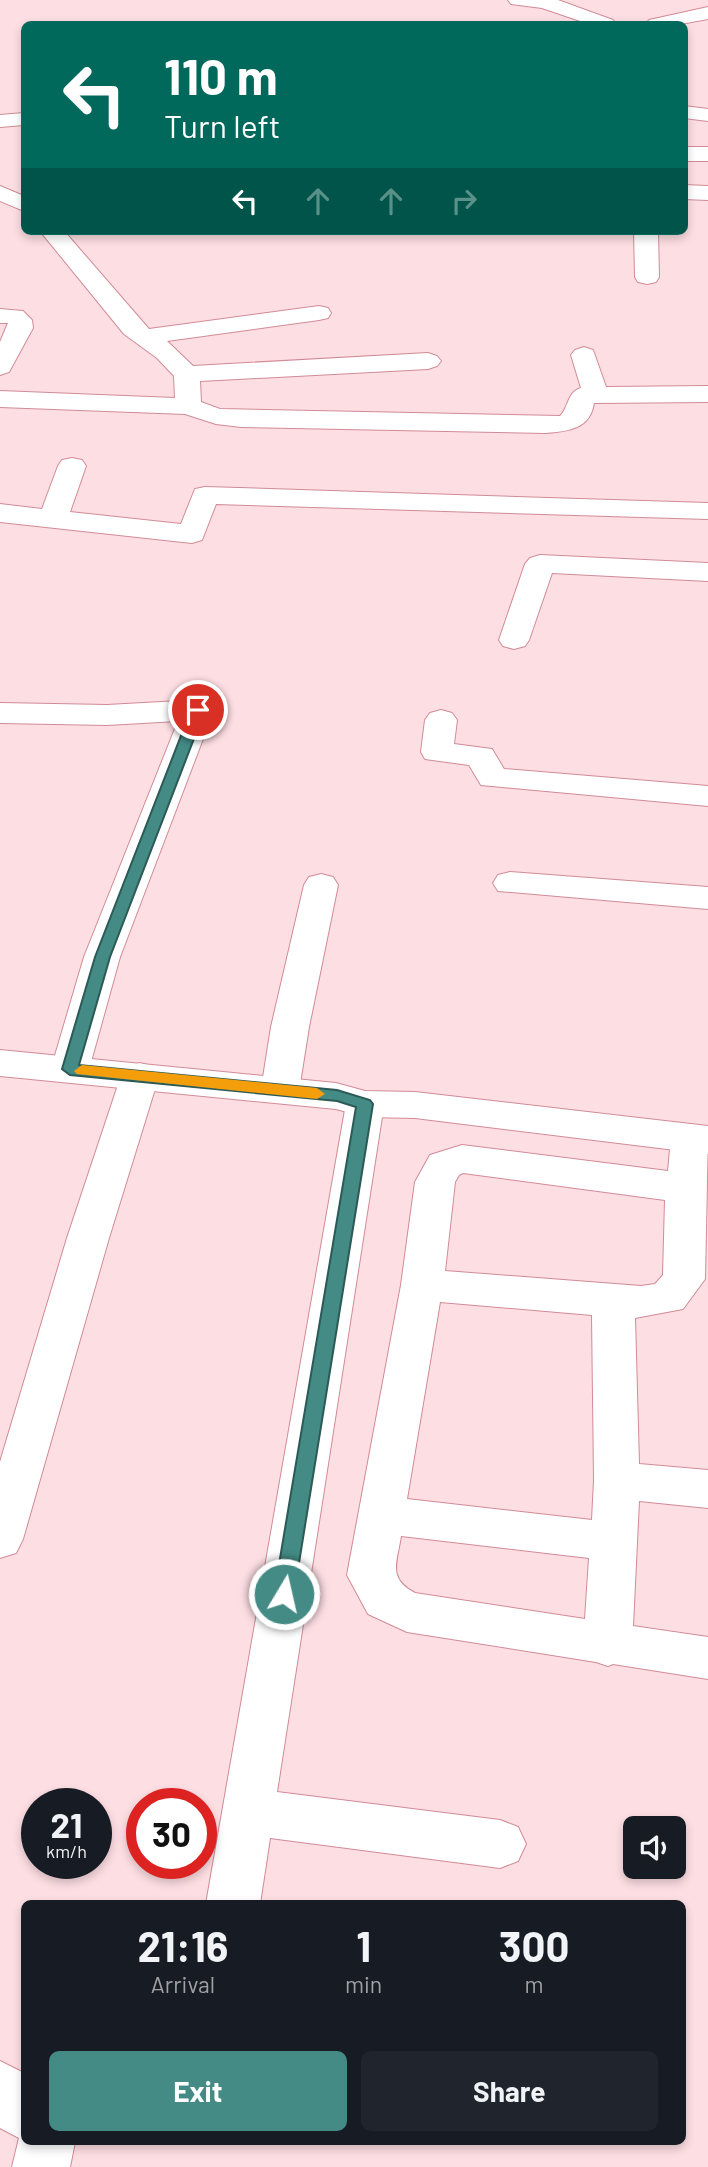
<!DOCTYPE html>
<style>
:root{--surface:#171b24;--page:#20242c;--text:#f1f3f6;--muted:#9ea1a6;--accent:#448b85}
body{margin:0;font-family:Barlow,sans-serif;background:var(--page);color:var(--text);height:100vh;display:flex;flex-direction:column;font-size:26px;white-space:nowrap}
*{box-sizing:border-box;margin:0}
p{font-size:23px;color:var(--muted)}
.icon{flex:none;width:38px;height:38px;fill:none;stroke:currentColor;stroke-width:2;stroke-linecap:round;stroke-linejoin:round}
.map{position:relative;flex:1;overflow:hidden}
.sheet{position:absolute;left:21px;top:1900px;width:665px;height:245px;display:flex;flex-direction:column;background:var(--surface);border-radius:10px;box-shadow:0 4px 10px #0003}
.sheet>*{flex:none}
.guide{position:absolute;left:21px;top:21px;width:667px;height:214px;border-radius:10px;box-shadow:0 4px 10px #0003;background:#00695c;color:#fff;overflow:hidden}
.fabs{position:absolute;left:623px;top:1816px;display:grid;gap:14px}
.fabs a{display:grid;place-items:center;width:63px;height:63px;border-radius:10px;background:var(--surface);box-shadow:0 4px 10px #0003;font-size:35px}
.speed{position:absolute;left:21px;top:1788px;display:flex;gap:14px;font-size:35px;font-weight:700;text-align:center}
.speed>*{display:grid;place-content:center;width:91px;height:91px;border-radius:50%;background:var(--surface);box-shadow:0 4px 10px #0003;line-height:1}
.speed small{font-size:18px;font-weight:400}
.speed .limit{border:10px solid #d22;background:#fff;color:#111}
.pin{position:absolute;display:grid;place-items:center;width:60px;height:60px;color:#fff;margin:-30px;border:4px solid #fff;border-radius:50%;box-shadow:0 2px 7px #0007}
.me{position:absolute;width:77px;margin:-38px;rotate:9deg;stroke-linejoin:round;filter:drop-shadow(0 0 5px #0008)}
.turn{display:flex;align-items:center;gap:24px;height:147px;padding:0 28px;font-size:32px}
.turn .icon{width:91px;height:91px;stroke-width:2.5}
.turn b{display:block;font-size:49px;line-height:60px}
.lanes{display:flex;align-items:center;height:66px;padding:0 28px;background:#0003;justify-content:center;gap:35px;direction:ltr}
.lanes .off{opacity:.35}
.eta{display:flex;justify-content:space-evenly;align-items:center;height:119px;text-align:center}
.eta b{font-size:42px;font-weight:700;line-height:49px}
.action{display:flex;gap:14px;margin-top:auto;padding:14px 28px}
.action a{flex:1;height:80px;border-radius:10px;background:var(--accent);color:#fff;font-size:28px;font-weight:700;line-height:80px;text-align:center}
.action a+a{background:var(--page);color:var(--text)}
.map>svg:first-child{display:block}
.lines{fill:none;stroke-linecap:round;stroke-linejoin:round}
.minor-casing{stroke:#d18b97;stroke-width:2}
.tertiary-casing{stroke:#d18b97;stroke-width:2}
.minor{fill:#fff;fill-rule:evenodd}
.tertiary{fill:#fff;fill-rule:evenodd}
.route{fill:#448b85;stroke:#2c5a56;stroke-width:2}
.slow{fill:#f59e0b}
</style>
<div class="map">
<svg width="708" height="2167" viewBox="0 0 708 2167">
<rect width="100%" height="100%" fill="#fddee3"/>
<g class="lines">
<g class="minor-casing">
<path id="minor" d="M508,0H558L613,20L616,24H589L542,8L511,4Z
M708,7V19L681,24H646L649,20Z
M684,106L708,109V121L684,118Z
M24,113V125L0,127V115Z
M684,147H708V161H684Z
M684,185L708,186V200L684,199Z
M0,186L24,196V211L0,201Z
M40,231H64L149,329L319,306L328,308L331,313L328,318L319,320L167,341L193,366L428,353L437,356L441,361L437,366L428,369L200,381L201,402L220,409L560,416C569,407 567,392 581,388L571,355L575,350L584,347L593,350L606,387L708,386V402L594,403C590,429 569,431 546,433L241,427L216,424L185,414L0,407V391L175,398L174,376L157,358L124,334Z
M634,231H658L659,277L656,282L647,284L638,282L635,277Z
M0,309L23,311L32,320L33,328L9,372L0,375V342L8,323H0Z
M72,458L82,460L86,466L70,512L181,524L195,489L205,487L708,503V519L216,504L202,540L192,543L0,522V504L42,509L58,466L62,460Z
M540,555L708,563V581L552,573L529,640L525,646L514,649L503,646L499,640L525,564L530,558Z
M198,700L209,703L214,710L120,957L89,1069L84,1078L70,1082L56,1078L51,1069L84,957L178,721L107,725L0,723V703L107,705Z
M441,710L452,713L457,720L454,744L492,749L504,769L708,786V806L481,785L469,765L425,759L421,752L425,720L430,713Z
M510,872L708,887V909L498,891L493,883L498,875Z
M321,874L333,877L338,885L309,1027L299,1090L294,1099L280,1103L266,1099L261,1090L271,1027L304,885L309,877Z
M140,1063L154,1067L159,1076L109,1238L23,1539L16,1553L0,1558V1462L67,1238L121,1076L126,1067Z
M365,1091L379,1095L384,1104L277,1792L500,1820L518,1827L526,1844L518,1861L500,1868L270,1838L260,1904H206L346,1104L351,1095Z
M691,1124L705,1128L708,1133L705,1279L683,1309L635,1318L639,1464L708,1470V1508L639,1501L633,1626L708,1637V1679L613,1664L608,1666L596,1662L407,1632L368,1614L347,1575L401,1285L415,1182L430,1155L462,1145L668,1171L671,1138L677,1128ZM463,1173L665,1200L663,1275L655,1284L641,1286L445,1271L455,1182L459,1175ZM440,1302L592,1315L594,1480L592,1520L407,1499ZM401,1536L589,1558L585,1619L415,1593C387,1578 397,1563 401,1536Z
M0,2061L24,2073V2142H75L70,2167H12L19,2138L0,2128Z"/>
</g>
<g class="tertiary-casing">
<path id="tertiary" d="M0,1050L336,1083L365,1091L415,1092L708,1126V1154L415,1118L365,1117L336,1109L0,1076Z"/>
</g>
<use href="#minor" class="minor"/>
<use href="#tertiary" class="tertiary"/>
</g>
<path class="route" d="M198,706L205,710L110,957L79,1065L337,1090L370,1100L373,1104L294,1594L291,1600L284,1603L277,1600L274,1594L356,1107L337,1101L70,1075L62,1069L95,957L191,710Z"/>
<path class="slow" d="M82,1065L317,1088L325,1094L317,1099L77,1074L74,1071Z"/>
</svg>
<div class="fabs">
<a><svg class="icon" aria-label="sound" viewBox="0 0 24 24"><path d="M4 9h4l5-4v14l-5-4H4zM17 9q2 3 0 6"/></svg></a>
</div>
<div class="speed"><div>21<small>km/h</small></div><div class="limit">30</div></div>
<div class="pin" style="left:198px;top:710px;background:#d93025"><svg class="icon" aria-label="arrive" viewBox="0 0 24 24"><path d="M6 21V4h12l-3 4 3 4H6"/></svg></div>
<svg class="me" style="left:284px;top:1594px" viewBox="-20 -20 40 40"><circle r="17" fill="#448b85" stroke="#fff" stroke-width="3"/><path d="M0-11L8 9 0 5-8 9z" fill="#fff"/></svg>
<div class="guide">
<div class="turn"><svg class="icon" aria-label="left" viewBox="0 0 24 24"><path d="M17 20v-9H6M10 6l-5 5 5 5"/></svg><div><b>110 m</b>Turn left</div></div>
<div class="lanes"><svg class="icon" aria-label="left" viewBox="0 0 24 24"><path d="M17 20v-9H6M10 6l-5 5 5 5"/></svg><svg class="icon off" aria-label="ahead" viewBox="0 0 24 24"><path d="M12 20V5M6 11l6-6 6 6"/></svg><svg class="icon off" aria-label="ahead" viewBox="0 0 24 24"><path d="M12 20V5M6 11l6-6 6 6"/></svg><svg class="icon off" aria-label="right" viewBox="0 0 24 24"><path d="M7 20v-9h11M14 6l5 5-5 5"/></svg></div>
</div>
<section class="sheet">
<div class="eta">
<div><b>21:16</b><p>Arrival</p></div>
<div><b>1</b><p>min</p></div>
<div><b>300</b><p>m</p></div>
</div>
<div class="action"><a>Exit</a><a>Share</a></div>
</section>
</div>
